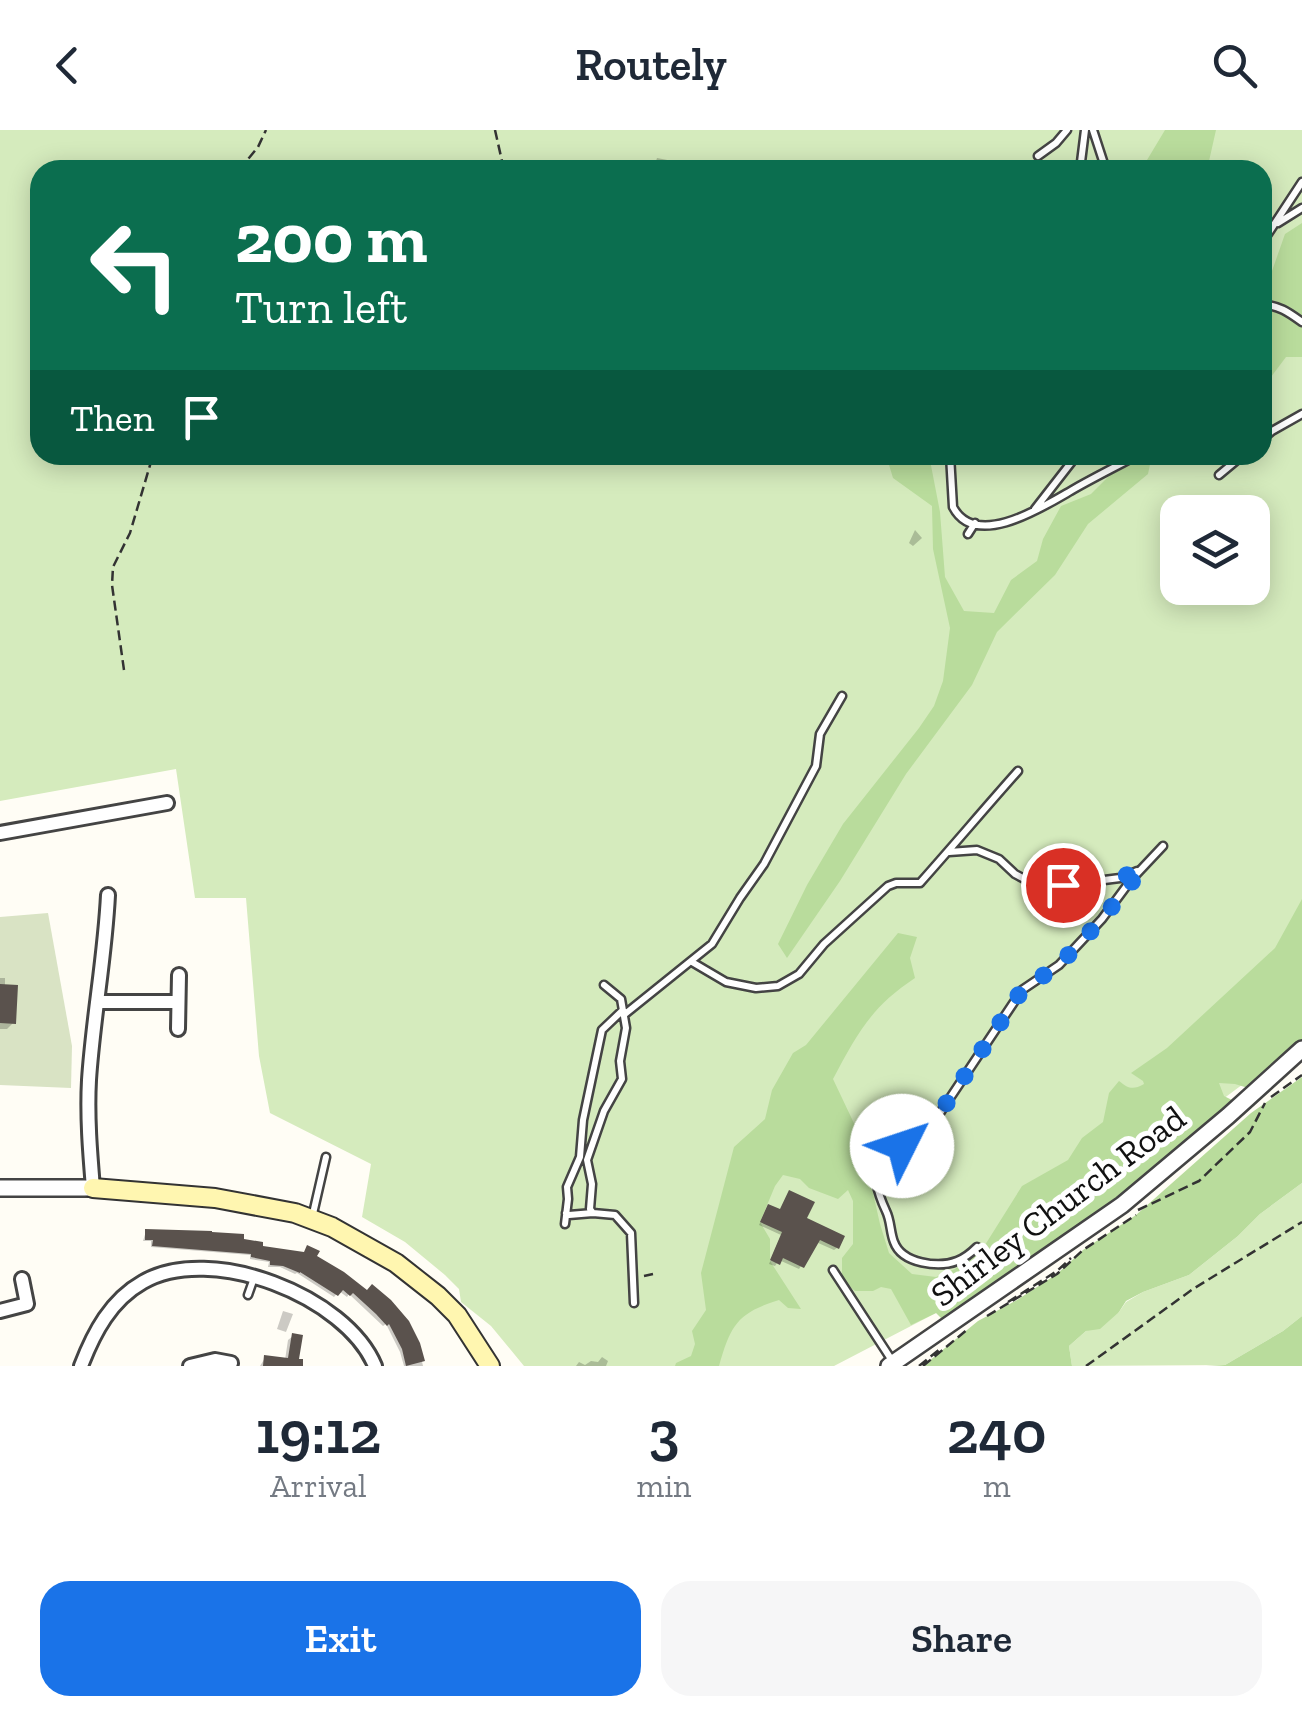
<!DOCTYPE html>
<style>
:root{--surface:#fff;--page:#f6f6f7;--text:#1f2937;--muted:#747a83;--accent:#1a73e8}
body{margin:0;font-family:"Zilla Slab",serif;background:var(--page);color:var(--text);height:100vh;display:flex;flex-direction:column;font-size:38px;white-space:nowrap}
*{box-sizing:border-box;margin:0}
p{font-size:32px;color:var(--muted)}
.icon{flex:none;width:55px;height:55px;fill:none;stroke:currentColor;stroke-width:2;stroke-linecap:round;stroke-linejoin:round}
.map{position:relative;height:1236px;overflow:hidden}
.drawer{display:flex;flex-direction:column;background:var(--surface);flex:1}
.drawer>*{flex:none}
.banner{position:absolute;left:30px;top:30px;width:1242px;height:305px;border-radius:30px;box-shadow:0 5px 25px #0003;background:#0b6e4f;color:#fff;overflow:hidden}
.tools{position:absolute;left:1160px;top:365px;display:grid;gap:20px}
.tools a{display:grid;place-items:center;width:110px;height:110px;border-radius:20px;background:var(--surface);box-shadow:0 5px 25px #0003;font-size:50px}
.pin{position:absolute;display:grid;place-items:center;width:85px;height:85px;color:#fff;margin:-42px;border:5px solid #fff;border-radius:50%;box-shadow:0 2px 10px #0007}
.me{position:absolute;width:110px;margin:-55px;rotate:49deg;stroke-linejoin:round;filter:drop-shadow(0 0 8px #0008)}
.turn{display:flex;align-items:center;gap:35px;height:210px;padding:0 40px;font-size:45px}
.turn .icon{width:130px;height:130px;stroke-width:2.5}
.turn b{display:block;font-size:70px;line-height:85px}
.then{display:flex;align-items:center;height:95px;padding:0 40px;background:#0003;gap:20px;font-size:38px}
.eta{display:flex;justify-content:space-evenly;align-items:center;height:170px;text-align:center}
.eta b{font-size:60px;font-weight:600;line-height:70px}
.cta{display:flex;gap:20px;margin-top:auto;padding:20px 40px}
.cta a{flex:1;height:115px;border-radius:30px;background:var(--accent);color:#fff;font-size:40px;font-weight:600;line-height:115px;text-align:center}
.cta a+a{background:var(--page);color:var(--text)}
header{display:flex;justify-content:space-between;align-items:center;height:130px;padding:0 40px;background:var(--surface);font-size:45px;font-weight:600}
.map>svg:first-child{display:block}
.green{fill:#d5ebbd;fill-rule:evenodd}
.forest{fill:#b9dc9c}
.cemetery{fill:#d9e3c4}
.shadow{fill:#0003}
.building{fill:#5a524d}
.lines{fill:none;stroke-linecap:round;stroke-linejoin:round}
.service-casing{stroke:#444;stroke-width:11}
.minor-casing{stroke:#444;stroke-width:18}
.tertiary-casing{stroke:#444;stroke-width:20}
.secondary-casing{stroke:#333;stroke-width:22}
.path{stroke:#333;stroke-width:2.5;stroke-dasharray:10 5;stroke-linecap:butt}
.service{stroke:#fff;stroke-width:6}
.minor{stroke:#fff;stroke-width:12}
.tertiary{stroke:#fff;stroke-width:15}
.secondary{stroke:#fff6b0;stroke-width:18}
.route{stroke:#1a73e8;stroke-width:18;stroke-dasharray:0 32.4}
.labels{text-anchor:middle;stroke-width:10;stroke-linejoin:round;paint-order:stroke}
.street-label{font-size:35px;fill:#111;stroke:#fff}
</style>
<header><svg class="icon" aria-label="back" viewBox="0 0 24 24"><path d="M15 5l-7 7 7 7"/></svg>Routely<svg class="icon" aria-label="search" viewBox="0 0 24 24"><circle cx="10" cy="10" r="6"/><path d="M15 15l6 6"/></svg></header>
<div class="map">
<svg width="1302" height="1236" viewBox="0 0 1302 1236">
<rect width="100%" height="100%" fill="#fffdf5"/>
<path class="green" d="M0,0H1302V910L936,1183L834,1236H524L491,1196L461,1172L459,1159L445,1145L405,1112L362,1087L371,1034L270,983L259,926L246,768H195L176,639L0,671ZM40,40H1262V325H40ZM1178,382H1252V458H1178Z
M1302,1053V1186L1283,1201L1225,1235L1072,1236L1069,1216L1086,1201L1119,1182L1126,1172L1143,1162L1189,1145L1238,1106L1260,1084Z"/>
<path class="forest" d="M1165,0H1216L1207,40H1141Z
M1302,93V227H1286L1271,247L1263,249L1262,147L1272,141L1285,104Z
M886,325H929L940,382L945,447L964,481L994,483L1011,450L1037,431L1043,409L1061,376L1091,364L1129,326L1152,325L1148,344L1088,394L1055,445L997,502L972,555L906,644L840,751L787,828L778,814L807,755L843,694L919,598L934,576L943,551L950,498L933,419L932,376L893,348Z
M1302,769V910L1248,958L1235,954L1219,953L1224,966L1236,972L1098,1085L944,1191L936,1183L911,1195L891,1159L881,1157L873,1161H855L842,1150V1128L853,1114V1071L848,1060L838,1069L809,1058L800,1049L783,1045L775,1056L760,1092L770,1109V1131L801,1179L788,1178L779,1170C738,1183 731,1194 719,1236H675L676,1233L691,1226L695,1214L692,1201L706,1180L701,1143L734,1017L765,989L772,960L793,923L806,915L898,803L917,807L910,828L915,848C871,877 857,904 833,949L860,1006L880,1094L889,1123L912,1144L936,1147L955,1139L985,1115L1022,1056L1068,1030L1082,1008L1103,992L1109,963L1119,951C1129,959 1133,960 1144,954L1143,951L1131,943L1167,918L1275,818Z
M1302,947V1053L1260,1084L1238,1106L1189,1145L1143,1162L1126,1171L1119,1182L1100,1199L1086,1201L1069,1216L1072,1236H923L978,1191L1017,1170L1057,1144L1083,1120L1136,1085L1251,983Z
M1302,1186V1236H1206L1225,1235L1283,1201Z"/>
<path class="cemetery" d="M48,783L72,916L71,958L0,955V787Z"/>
<path class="shadow" d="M657,28L688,34L687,40H653Z
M915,400L922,408L913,416L909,413Z
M0,848H5V857L13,893L7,899H0Z
M766,1080L804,1089L837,1118L834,1120L816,1112L799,1139L779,1130L775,1136L769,1134L781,1105L759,1095Z
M146,1101L241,1111L261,1119L314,1127L418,1214L423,1236H404L400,1222L386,1194L383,1196L349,1164L347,1167L339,1161L334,1167L297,1143L295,1144L280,1137H268L269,1132L250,1129V1125L151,1117V1111H143Z
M283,1181L293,1184L286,1202L277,1199Z
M293,1206L296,1236H260L265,1228L285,1230L288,1210Z
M602,1227L608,1231L606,1236H576L579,1232L585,1235L591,1231L598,1232Z"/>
<path class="building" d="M0,854L18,855L16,894L0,893Z
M789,1060L815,1072L807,1088L845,1106L839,1119L820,1110L804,1138L783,1128L780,1135L770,1130L782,1102L760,1092L768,1074L780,1079Z
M145,1099L212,1101V1102L244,1104V1109L263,1112V1116L304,1122L307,1115L320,1121L317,1126L344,1142L367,1160L372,1154L391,1170L409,1191L420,1213L425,1231L406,1236L402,1219L389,1194L387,1196L376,1184L353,1163L350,1166L343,1160L338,1166L300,1142V1143L283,1136L270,1135V1131L251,1127V1124L152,1116L153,1110H145Z
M292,1203L303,1205L299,1229H303V1236H263L264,1225L288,1228Z"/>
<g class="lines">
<g class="service-casing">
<path id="service" d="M1093,0L1106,40
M1038,26L1056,13L1067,0
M1080,40L1085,0
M1278,93L1302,78
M1262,113L1302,52
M1262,174C1280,176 1288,182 1302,192
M1262,309L1272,301L1302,284
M950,325L953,377C976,421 1046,375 1074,359C1095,347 1117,336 1138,325
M1219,345L1243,325
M1035,379L1077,325
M968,404L975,393
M949,722L977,720L999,729L1015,744L1041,758L1120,748L1137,741
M692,832L726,852L756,858L778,856L799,844L824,814L888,756L896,753H920C953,716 985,678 1018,641
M604,855L621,869L626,898L620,931L622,949L604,981L587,1030L592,1054L590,1079L593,1083L615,1085L631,1103L634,1173
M625,884L712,814L740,768L764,734L816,636L820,604L842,566
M566,1083L569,1085L593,1083
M312,1088L326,1027
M565,1094L568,1069L567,1057L580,1027L583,990L602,900L623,880
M977,1117C971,1123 965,1128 957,1131C939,1138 902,1134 894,1112C890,1102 891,1091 886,1081C878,1064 870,1038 876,1020L880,1017L911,1015L924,1007L1022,860L1059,835L1102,789L1131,750L1163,716
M833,1140L893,1232
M248,1165L254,1148"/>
</g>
<g class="minor-casing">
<path id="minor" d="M0,703L167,673
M98,872H178
M178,899L179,845
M93,1058C90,1022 87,986 89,950C93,888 105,827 108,765
M0,1181L27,1174L22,1149
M81,1236C94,1202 111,1170 143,1152C211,1113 346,1166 375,1236
M190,1236L215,1230L231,1233"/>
</g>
<g class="tertiary-casing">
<path id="tertiary" d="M0,1058H93
M889,1236L1122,1075L1228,986L1302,919"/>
</g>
<g class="secondary-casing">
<path id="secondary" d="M93,1058L215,1068L295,1083L332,1097L396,1133L438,1166L457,1185L490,1236"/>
</g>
<path class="path" d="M495,0L504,40
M239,40L258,17L266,0
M124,540L112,455L113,437L130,403L153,325
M1271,967L1302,945
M901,1056L910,1059
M1138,1080L1199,1051L1250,1002L1265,973
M644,1146L653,1144
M1008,1172L1057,1141L1071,1128
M987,1186L1057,1144L1083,1120L1136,1085
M919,1236L940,1219
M923,1236L968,1199
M1086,1236L1193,1159L1302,1092"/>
<use href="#service" class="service"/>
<use href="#minor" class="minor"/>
<use href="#tertiary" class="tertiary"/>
<use href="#secondary" class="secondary"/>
</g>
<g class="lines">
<path class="route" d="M902,1016L918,1012L930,998L1022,860L1059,835L1102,789L1142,739L1120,748L1063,755"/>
</g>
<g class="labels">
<g class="street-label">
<text transform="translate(1058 1076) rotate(-37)" y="12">Shirley Church Road</text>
</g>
</g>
</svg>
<div class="tools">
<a><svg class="icon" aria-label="layers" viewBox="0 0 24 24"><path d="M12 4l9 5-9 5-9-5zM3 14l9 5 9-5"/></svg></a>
</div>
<div class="pin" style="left:1063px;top:755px;background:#d93025"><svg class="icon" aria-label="arrive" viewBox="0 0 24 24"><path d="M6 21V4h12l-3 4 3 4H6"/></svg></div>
<svg class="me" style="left:902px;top:1016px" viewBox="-20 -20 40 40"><circle r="19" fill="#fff"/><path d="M0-13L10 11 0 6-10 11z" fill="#1a73e8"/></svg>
<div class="banner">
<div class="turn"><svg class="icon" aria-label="left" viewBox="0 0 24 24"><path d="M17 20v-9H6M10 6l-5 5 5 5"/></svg><div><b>200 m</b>Turn left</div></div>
<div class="then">Then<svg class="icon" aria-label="arrive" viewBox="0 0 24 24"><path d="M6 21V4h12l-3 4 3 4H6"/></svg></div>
</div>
</div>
<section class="drawer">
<div class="eta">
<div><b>19:12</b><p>Arrival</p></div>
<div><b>3</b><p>min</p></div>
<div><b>240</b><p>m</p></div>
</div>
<div class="cta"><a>Exit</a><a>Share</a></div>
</section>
